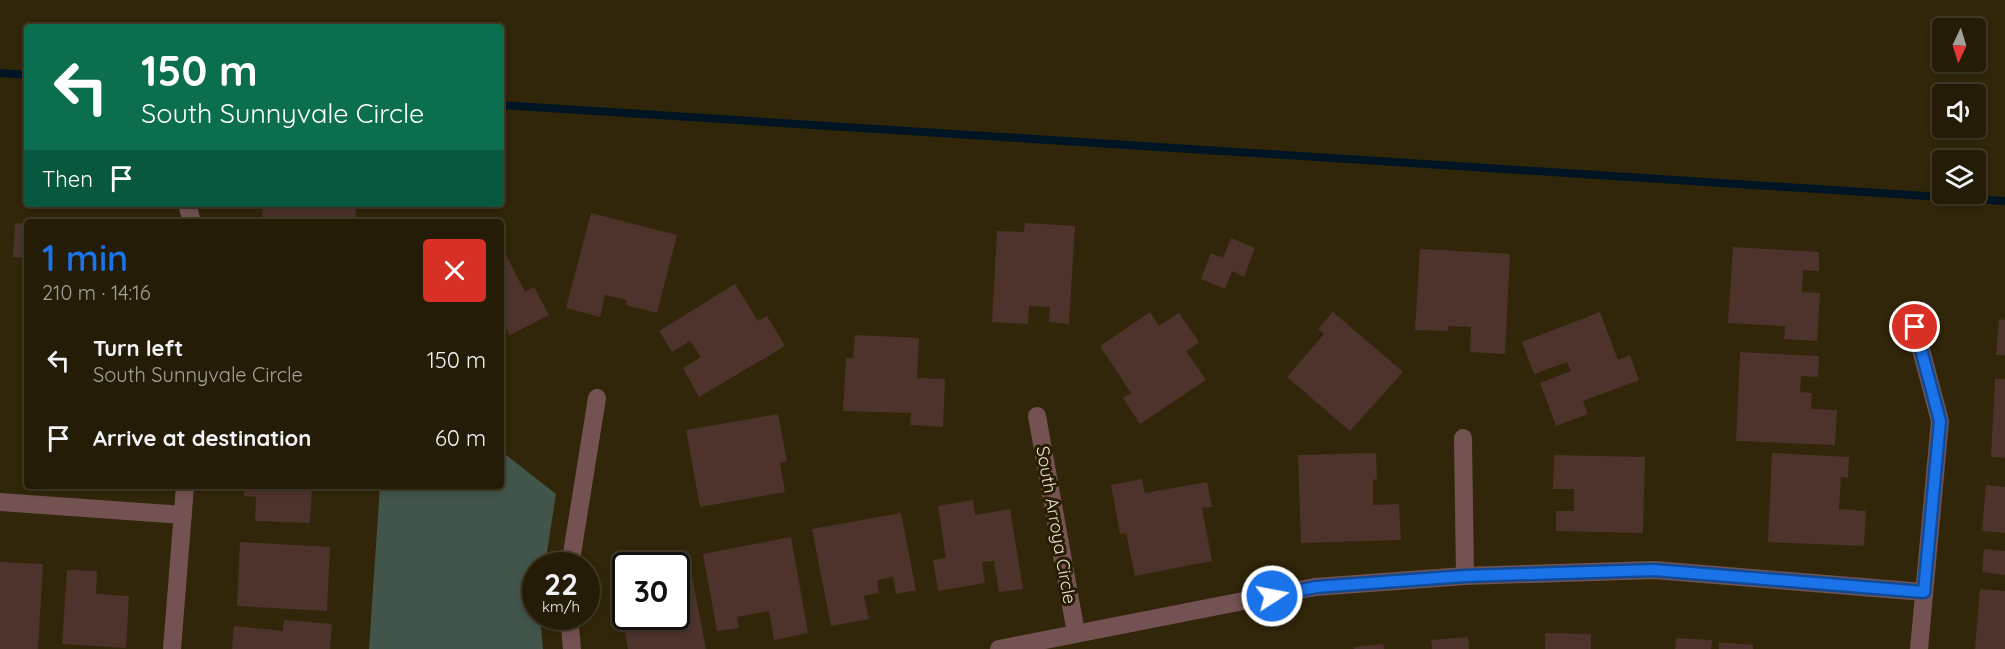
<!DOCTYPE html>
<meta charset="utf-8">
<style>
:root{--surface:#251c07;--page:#312915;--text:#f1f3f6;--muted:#a3a19b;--line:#423a28;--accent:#1a73e8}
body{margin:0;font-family:Quicksand,sans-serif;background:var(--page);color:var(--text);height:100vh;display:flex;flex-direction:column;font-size:22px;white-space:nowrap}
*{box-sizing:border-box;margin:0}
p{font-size:20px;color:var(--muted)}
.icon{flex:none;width:33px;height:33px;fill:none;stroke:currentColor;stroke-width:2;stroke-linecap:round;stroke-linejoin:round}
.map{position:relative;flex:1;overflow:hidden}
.side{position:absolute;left:24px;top:219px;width:480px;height:270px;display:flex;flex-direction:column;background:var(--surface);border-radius:6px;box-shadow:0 3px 9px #0003,0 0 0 2px var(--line)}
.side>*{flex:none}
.guide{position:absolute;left:24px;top:24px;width:480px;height:183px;border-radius:6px;box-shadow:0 3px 9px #0003,0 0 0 2px var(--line);background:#0b6e4f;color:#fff;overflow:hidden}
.needle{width:39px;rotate:184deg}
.buttons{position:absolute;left:1932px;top:18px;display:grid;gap:12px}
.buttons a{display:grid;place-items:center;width:54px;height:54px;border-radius:6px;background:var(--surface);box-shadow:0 3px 9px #0003,0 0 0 2px var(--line);font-size:30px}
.speed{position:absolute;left:522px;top:552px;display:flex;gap:12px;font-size:30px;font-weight:700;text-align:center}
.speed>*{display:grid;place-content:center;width:78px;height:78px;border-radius:50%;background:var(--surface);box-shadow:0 3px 9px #0003,0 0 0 2px var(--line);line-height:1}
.speed small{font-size:15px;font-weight:400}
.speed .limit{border:3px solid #111;border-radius:9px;background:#fff;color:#111}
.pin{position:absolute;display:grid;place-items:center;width:51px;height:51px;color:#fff;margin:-26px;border:3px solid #fff;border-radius:50%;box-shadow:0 2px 6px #0007}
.me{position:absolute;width:66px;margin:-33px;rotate:79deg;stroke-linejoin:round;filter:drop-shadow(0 0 4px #0008)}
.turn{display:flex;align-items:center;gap:21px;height:126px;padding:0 18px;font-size:27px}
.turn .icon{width:78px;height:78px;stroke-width:2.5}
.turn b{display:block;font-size:42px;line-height:51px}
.then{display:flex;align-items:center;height:57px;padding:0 18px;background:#0003;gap:12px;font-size:22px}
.round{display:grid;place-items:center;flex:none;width:63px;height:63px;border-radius:6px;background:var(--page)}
.overview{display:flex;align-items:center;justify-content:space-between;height:102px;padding:0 18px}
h1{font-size:36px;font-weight:600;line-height:45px;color:var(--accent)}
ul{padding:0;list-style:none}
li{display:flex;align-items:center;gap:18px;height:78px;padding:0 18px}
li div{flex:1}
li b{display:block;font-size:22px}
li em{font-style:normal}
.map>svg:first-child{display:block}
.green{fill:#42554a}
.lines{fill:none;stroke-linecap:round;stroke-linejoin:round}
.stream{stroke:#001523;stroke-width:8}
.building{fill:#4d332b}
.minor{stroke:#745252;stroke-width:18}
.route-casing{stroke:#114b97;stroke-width:15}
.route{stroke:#1a73e8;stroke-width:10}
.labels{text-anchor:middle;stroke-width:6;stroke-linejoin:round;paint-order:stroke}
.street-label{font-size:18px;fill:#ebe4d4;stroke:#271c01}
</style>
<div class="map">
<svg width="2005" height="649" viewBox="0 0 2005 649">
<rect width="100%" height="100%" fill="#312609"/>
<path class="green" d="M501,451L556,494L545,565L536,566V616L540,617L543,649H369L380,486H501Z"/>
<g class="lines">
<path class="stream" d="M0,73L27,75
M501,105L2005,201"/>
</g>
<path class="building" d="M263,204H356L355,222H262Z
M591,213L677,235L657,313L626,305L627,300L605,295L600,317L566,308Z
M15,223L27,224V258L13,257Z
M1025,223L1075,226L1069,324L1049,322L1050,307L1029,306L1028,324L992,322L997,231L1024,232Z
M1231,238L1255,248L1244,277L1232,271L1225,289L1201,279L1211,253L1223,258Z
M501,245L525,292L534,287L549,315L510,335L502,322H501Z
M1733,247L1819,252V271L1803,270L1802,292L1820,293L1817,341L1784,339L1785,326L1728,323Z
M1420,249L1510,254L1505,354L1470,352L1471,327L1448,326V331L1415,330Z
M735,284L758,321L767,316L785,346L699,397L683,368L701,357L690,341L672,352L659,331Z
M1150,312L1159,326L1179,313L1199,342L1186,351L1206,380L1140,424L1123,398L1131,393L1100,346Z
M1333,312L1403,372L1350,431L1287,377L1324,334L1318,329Z
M1600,312L1618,360L1630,355L1639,380L1583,401L1588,414L1556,426L1540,383L1571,371L1567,362L1534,374L1522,342Z
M1999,319L2005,320V355H1996Z
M855,335L919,338L917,378L945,379L943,427L910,425L911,413L843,411L846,358H853Z
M1740,352L1819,356L1818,377L1801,376L1800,392L1812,393L1811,409L1837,410L1835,445L1736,441Z
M1995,379H2005V458L1991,457Z
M778,414L787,461L780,463L785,492L700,507L686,430Z
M1376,453L1377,479L1373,480V505L1399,504L1401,540L1301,543L1298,455Z
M1772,453L1849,457L1848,478L1841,477L1839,509L1866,511L1864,546L1768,542Z
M1554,455L1645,457L1643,533L1556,531V511H1574V489H1553Z
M1142,479L1145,493L1207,482L1212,507L1202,508L1212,561L1135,576L1126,533L1120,534L1111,485Z
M1986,485L2005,487V533L1982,531Z
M244,486H312L310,523L255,521L256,497L244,496Z
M973,500L975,515L1010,509L1023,589L999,592L994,561L982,562L985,583L938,591L933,560L946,558L938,506Z
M901,513L916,590L896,594L893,577L877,580L879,593L864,596L869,619L831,626L812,529Z
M791,537L808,633L774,640L769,611L737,617L739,628L717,631L703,554Z
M240,542L330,547L327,611L237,606Z
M1984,549L2005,551V575L1982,572Z
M688,556L706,649H628L615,584L626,582V616H676V566H663V561Z
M0,562L43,564L38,649H0Z
M67,570L97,571L96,594L129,596L126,648L62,644Z
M1980,589L2005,591V649H1975Z
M284,620L332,624L330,649H232L234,626L283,631Z
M1545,633L1591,634V649H1545Z
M1468,637L1469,649H1432L1431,640Z
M1676,638L1712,640L1711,649H1675Z
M1719,642L1753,645V649H1719Z
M1383,644L1384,649H1354V647Z"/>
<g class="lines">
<path class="minor" d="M188,207L192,222
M1915,327L1940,421L1919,649
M1037,416L1076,633
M1463,438L1465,576
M0,502L183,515
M570,566L597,398
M569,616L572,649
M172,649L185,486
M999,649L1315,587L1465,576L1654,570L1924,592"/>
</g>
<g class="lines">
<g class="route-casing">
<path id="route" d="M1272,596L1316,587L1465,576L1654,570L1924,592L1940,421L1915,327"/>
</g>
<use href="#route" class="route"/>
</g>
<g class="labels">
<g class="street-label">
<text transform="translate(1056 525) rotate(80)" y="6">South Arroya Circle</text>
</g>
</g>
</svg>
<div class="buttons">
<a><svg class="needle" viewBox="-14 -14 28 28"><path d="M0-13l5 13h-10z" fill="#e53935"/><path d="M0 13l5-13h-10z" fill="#a3a19b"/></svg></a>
<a><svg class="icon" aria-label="sound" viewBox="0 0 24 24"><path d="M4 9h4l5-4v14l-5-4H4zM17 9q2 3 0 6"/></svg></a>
<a><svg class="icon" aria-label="layers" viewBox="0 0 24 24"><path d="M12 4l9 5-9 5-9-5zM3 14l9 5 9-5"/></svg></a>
</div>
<div class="speed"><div>22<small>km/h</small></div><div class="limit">30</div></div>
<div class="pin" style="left:1915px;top:327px;background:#d93025"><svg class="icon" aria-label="arrive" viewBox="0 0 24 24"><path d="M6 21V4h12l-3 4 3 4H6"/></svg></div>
<svg class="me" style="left:1272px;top:596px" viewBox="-20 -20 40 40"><circle r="17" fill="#1a73e8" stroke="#fff" stroke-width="3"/><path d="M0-11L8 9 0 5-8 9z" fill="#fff"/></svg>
<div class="guide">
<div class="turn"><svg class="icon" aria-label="left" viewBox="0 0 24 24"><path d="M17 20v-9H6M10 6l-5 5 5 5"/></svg><div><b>150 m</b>South Sunnyvale Circle</div></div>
<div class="then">Then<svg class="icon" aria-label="arrive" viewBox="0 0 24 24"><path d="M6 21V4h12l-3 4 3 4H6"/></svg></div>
</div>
<section class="side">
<div class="overview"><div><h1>1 min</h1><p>210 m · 14:16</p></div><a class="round" style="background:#d93025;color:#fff"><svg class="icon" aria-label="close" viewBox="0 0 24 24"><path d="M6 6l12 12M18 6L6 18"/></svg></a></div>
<ul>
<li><svg class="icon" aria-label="left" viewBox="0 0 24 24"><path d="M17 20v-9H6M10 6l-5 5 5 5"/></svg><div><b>Turn left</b><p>South Sunnyvale Circle</p></div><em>150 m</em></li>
<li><svg class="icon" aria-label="arrive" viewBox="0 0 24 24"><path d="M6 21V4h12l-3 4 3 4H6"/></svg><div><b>Arrive at destination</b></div><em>60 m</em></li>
</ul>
</section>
</div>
